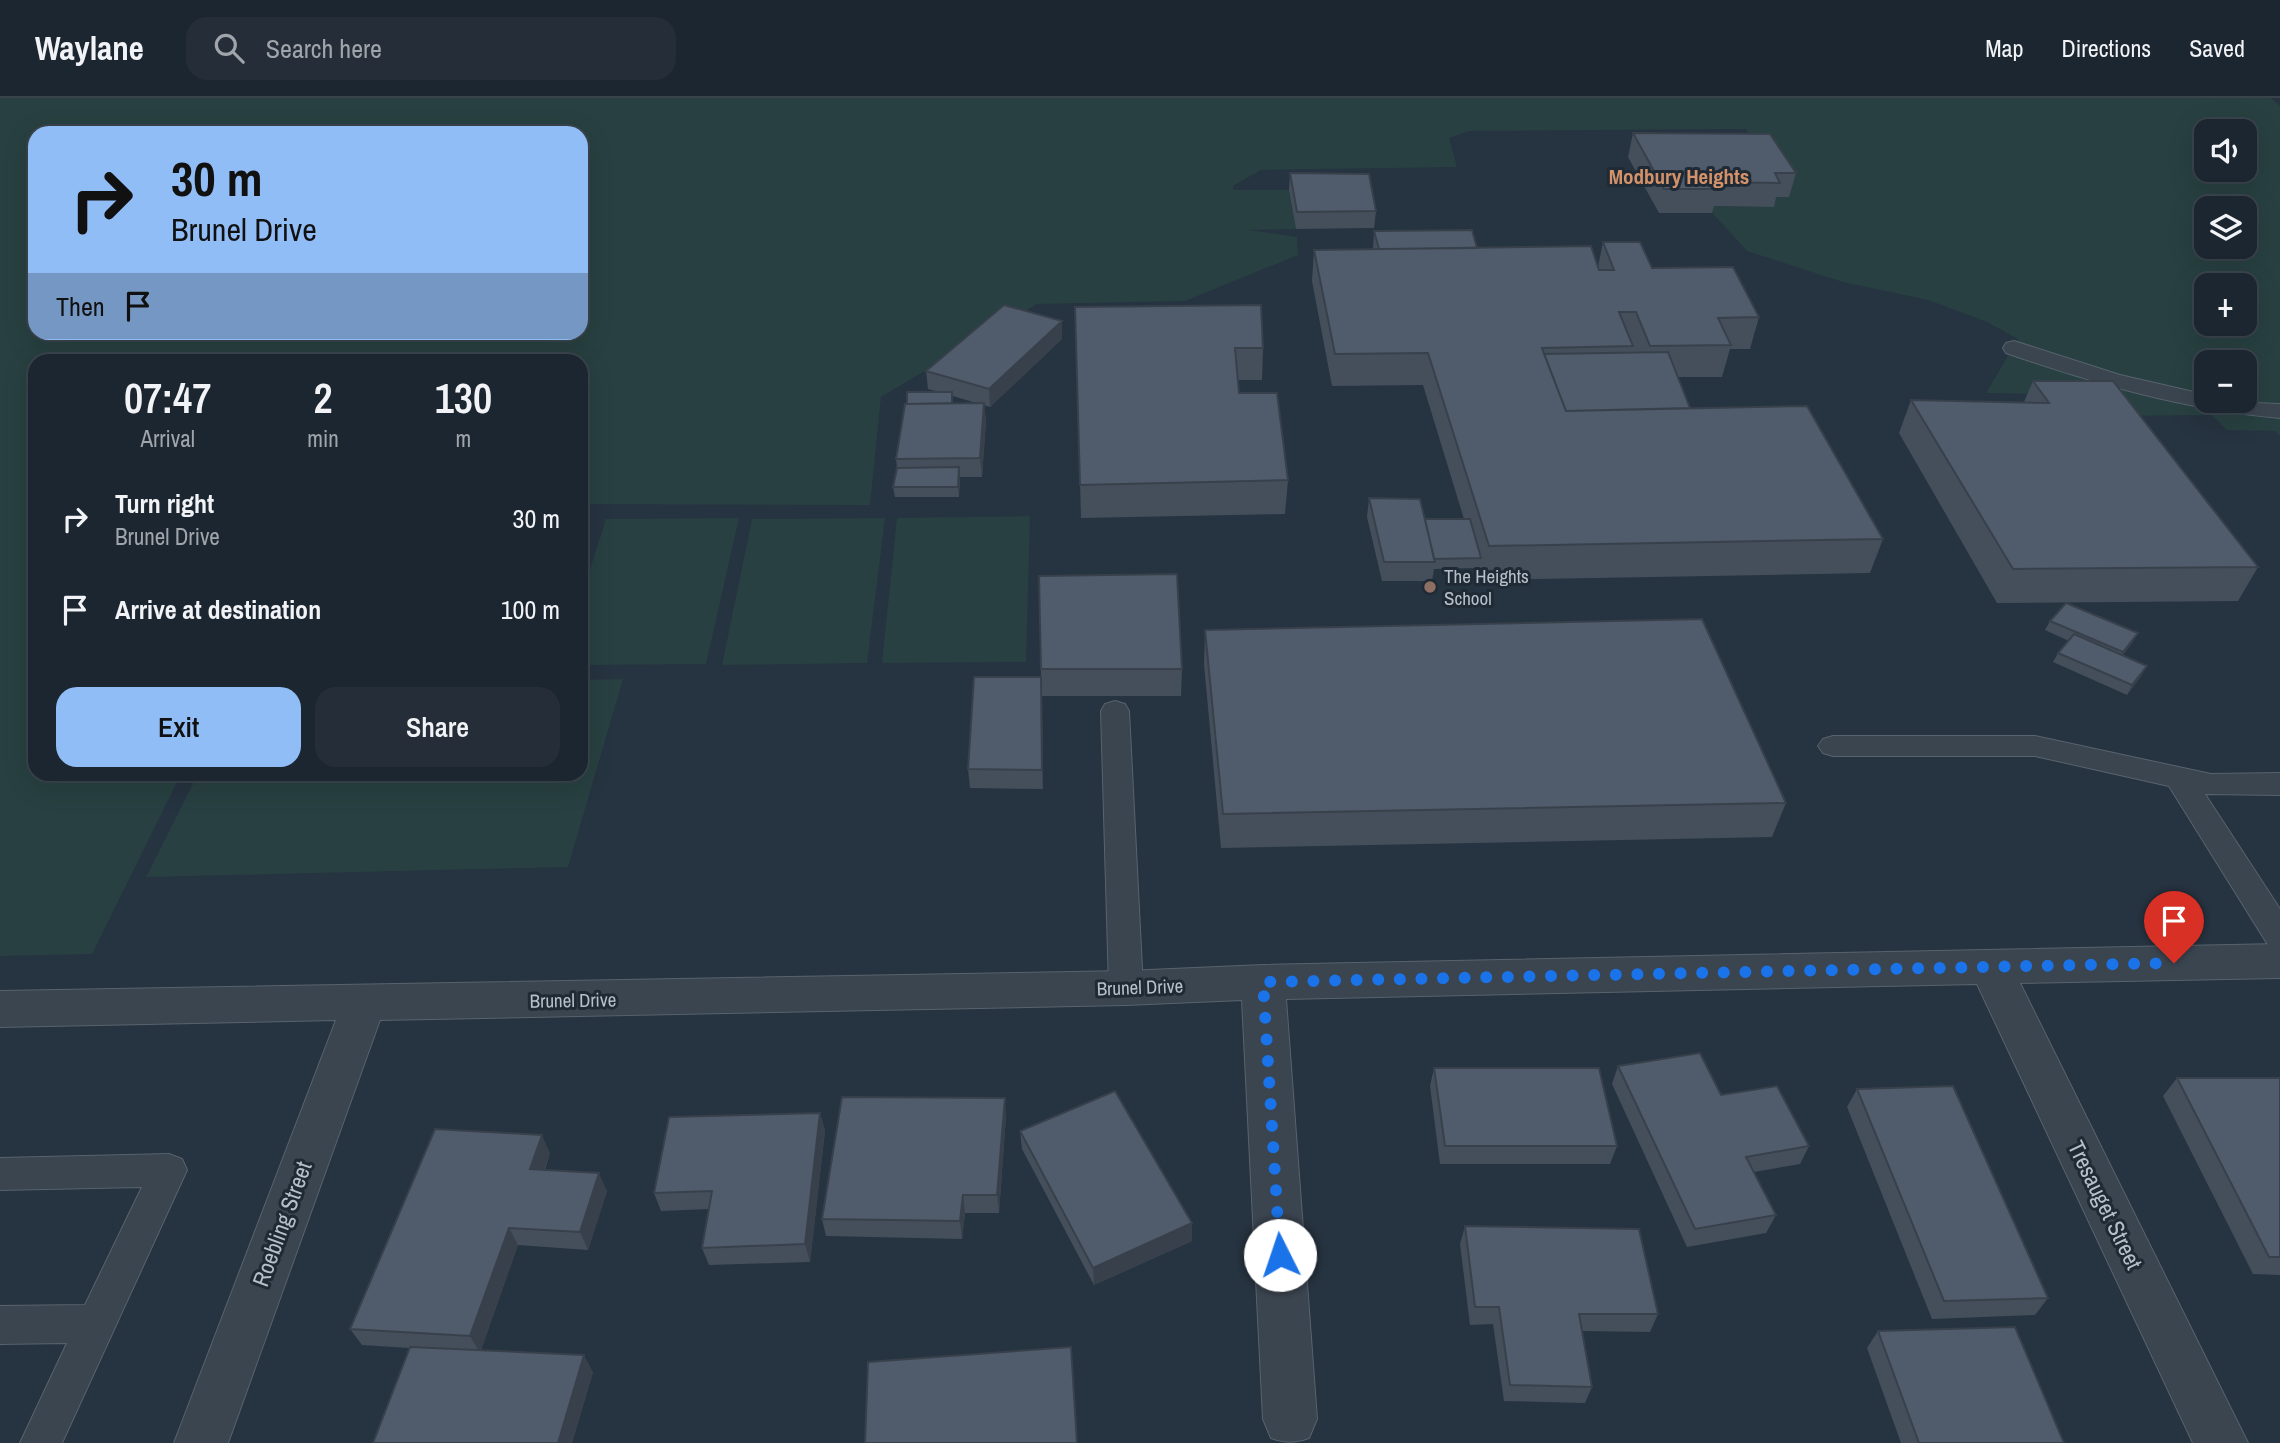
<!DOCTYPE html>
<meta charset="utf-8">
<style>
:root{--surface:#1c2630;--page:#252e38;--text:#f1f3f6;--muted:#a0a5ab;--line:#3a434c;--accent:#91bdf6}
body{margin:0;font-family:"Archivo Narrow",sans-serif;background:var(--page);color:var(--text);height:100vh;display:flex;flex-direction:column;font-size:26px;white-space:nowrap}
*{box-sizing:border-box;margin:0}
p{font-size:23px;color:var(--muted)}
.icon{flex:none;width:38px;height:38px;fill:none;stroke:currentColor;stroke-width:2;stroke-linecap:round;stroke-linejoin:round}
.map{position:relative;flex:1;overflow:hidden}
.drawer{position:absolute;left:28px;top:256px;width:560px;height:427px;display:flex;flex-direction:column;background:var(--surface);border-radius:21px;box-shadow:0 7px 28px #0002,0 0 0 2px var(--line)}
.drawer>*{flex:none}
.banner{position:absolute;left:28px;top:28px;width:560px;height:214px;border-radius:21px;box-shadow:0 7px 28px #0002,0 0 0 2px var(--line);background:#91bdf6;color:#111;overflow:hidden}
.tools{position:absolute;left:2194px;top:21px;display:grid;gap:14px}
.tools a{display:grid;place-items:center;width:63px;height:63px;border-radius:14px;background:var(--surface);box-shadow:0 7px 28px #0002,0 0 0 2px var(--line);font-size:35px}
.pin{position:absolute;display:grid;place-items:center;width:60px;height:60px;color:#fff;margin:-72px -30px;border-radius:50% 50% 50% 0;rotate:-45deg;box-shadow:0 0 7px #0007}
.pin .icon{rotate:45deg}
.me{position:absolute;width:77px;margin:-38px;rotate:356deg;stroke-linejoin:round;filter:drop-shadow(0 0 5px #0008)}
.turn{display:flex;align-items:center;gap:24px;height:147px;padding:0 28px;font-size:32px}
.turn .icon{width:91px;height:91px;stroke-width:2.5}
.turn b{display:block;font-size:49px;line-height:60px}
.then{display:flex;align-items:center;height:66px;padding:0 28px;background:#0003;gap:14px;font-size:26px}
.eta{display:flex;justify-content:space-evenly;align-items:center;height:119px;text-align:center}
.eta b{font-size:42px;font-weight:600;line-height:49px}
.primary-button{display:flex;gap:14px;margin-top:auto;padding:14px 28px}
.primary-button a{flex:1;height:80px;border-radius:21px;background:var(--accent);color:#111;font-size:28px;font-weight:600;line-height:80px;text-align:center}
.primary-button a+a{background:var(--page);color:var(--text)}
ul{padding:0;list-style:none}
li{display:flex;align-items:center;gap:21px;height:91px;padding:0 28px}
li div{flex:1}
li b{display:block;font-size:26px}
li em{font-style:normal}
header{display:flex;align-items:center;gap:42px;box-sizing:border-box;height:98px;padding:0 35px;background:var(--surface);border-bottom:2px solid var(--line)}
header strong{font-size:33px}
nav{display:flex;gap:38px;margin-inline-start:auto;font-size:24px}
.search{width:490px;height:63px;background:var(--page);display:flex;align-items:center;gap:18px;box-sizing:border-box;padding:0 24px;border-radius:21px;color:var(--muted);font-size:26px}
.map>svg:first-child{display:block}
.green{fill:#284041;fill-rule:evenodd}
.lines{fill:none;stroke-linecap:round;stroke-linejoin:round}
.lane-casing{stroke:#58636d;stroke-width:2}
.street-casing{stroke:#58636d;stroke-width:2}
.lane{fill:#3b4550;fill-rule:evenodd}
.street{fill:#3b4550;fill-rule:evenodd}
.wall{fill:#454f5c;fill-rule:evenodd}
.shaded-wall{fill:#38404b}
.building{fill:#505c6b;stroke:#38404b;stroke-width:2}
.route{stroke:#1a73e8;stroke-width:12;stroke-dasharray:0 21.6}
.education-dot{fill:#8d6e63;stroke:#1f2a35;stroke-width:2.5}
.labels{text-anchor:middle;stroke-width:6;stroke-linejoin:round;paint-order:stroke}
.poi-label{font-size:19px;fill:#b7c0ca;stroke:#1f2a35;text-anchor:start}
.street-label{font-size:19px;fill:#b7c0ca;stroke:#1f2a35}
.far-district-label{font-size:21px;font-weight:bold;fill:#d3926a;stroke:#1f2a35}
.near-street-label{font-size:23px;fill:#b7c0ca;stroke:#1f2a35}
</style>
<header>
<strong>Waylane</strong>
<div class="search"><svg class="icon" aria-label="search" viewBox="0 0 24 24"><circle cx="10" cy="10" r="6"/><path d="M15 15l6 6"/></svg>Search here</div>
<nav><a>Map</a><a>Directions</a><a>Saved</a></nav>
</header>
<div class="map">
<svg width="2280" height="1345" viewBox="0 0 2280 1345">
<rect width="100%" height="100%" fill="#263340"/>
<path class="green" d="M0,0H2271L2280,8V338L2276,333L2227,332L2212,317L2105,318L2091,297L1986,295L2018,241L1987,224L1928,202L1843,184L1747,153L1706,108L1773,109L1768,99H1789L1746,31L1469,33L1449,40L1457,69L1261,72L1233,88V92H1289L1296,131L1249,132L1297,139L1298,157L1185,203L1037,206L881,299L870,407L581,406V262H35V676H181L92,856L0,858ZM2207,33H2245V72H2207ZM35,35H581V234H35ZM2207,110H2245V149H2207ZM2207,187H2245V226H2207ZM2207,264H2245V303H2207Z
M1030,418L1026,564L882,565L897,420Z
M739,420L706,566L581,567V500L606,421Z
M885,420L867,565L722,567L752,421Z
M623,581L568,769L146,779L198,676H581V582Z"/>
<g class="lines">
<g class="lane-casing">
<path id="lane" d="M2014,243L2120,277L2207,297V303L2280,306V320C2185,312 2096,286 2006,255L2003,250L2006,245Z
M1115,603L1125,606L1129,613L1143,890L1138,899L1126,903L1114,899L1109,890L1101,613L1105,606Z
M1833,638H2035L2211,676L2280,675V697L2205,696L2280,811V851L2268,847L2169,688L2035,658H1833L1823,655L1818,648L1823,641Z
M169,1056L182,1061L187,1072L62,1345H20L67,1245L0,1246V1208L85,1207L142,1089L0,1092V1060Z"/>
</g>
<g class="street-casing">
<path id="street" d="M2280,846V880L2020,885L2248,1345H2193L1977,886L1286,901L1317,1321L1309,1340C1294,1345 1286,1345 1271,1340L1263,1321L1242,902L1126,907L380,922L228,1345H174L336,922L0,929V893L1126,873L1263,867Z"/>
</g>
<use href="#lane" class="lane"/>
<use href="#street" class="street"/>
</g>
<path class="wall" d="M1633,35L1796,75L1789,99H1776L1774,109L1714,108L1712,115H1659L1628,59Z
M1290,75L1376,113L1374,130L1296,131L1289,92Z
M1374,133L1598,169L1603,144L1652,170L1759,219L1750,251H1730L1722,279H1678L1690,310L1883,441L1870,475L1483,482L1479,470L1434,471L1432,483H1382L1367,419L1369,400L1425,421H1464L1423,287L1332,288L1312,183L1314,152L1373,151Z
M1075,209L1263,250L1262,282H1238L1239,295L1288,382L1285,416L1081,420Z
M1062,241L990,309L984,307L986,323L982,379H960L959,399H895L893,389L897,370L896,361L939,294L928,291L926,273ZM953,298L976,305H953Z
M2033,283L2258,469L2238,503L1997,505L1899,335L1911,302L2024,304Z
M1039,478L1182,571L1181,598H1042L1043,691L970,690L968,671L1041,579Z
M2050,523L2138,535L2132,545L2123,557L2142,577L2127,597L2053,564L2058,555L2069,543L2045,532Z
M1205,532L1786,705L1772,739L1221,750L1204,566Z
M1618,968L1721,997L1809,1048L1800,1066L1754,1074L1776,1117L1766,1135L1687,1149L1612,986Z
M1434,970L1617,1048L1610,1066H1440L1430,988Z
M2177,980H2280V1177L2253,1176L2163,998Z
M1857,991L2048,1200L2035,1217L1932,1221L1847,1009Z
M820,1015L825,1033L810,1164L709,1167L702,1150L709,1111L661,1113L654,1095Z
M1006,1018L999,1115H965L962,1141L826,1138L822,1121Z
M1020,1033L1192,1125V1143L1094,1187L1022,1051Z
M550,1055L545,1072L607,1093L588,1152L518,1147L481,1252L593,1274L572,1345H373L409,1250L362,1247L350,1231Z
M1465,1128L1658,1216L1650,1234L1582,1233L1592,1289L1585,1305L1504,1303L1493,1226L1470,1227L1460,1146Z
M1878,1233L2064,1345H1901L1867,1250Z"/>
<path class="shaded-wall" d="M1062,223V241L990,309L989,291Z
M984,305L986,323L982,379L980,360Z
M959,369L960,379L959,399L958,389Z
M2138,535L2132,545L2117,564L2123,554Z
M2147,568L2142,577L2127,597L2132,587Z
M1041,579L1042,598L1043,691L1042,672Z
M1005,1000L1006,1018L999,1115L997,1097Z
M820,1015L825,1033L810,1164L805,1146Z
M542,1037L550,1055L538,1089L530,1071Z
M599,1075L607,1093L588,1152L580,1134Z
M963,1097L965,1115L962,1141L960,1123Z
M1192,1125V1143L1094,1187L1093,1170Z
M509,1130L518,1147L480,1255L470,1238Z
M584,1257L593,1274L572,1345H558Z"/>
<path class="building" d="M1633,35L1770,36L1796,75H1775L1780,85L1712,84L1719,91H1664Z
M1290,75L1369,76L1376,113L1297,114Z
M1472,132L1477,150L1379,151L1374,133Z
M1603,144H1640L1652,170L1733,169L1759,219L1718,220L1731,247L1650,248L1636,214H1619L1633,248L1542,250L1566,313L1807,308L1883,441L1489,448L1428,255L1335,256L1314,152L1591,148L1599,172H1614Z
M1004,207L1062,223L989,291L926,273Z
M1261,207L1263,250H1235L1239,295H1277L1288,382L1080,387L1075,209Z
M1668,254L1690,310L1566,313L1544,256Z
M2033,283H2113L2258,469L2013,471L1911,302L2049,305Z
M907,294H952V305L907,306Z
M984,305L980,360L896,361L905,306Z
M959,369L958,389H893L897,370Z
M1369,400L1420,401L1435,464H1384Z
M1425,421H1470L1481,460L1434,461Z
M1177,476L1182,571H1041L1039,478Z
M2066,505L2138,535L2123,554L2050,523Z
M1702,521L1786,705L1223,716L1205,532Z
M2074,536L2147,568L2132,587L2058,555Z
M974,579H1041L1042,672L968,671Z
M1700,955L1721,997L1777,988L1809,1048L1746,1059L1776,1117L1695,1131L1618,968Z
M1434,970H1599L1617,1048H1445Z
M2177,980H2280V1159H2269Z
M1953,988L2048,1200L1944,1203L1857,991Z
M1115,993L1192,1125L1093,1170L1020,1033Z
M842,999L1005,1000L997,1097H963L960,1123L822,1121Z
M820,1015L805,1146L702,1150L712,1093L654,1095L669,1019Z
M435,1031L542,1037L530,1071L599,1075L580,1134L509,1130L470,1238L350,1231Z
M1465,1128L1639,1131L1658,1216H1579L1592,1289L1510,1287L1499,1209H1475Z
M2015,1229L2064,1345H1919L1878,1233Z
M410,1249L584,1257L558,1345H373Z
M1071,1249L1077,1345H865L868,1264Z"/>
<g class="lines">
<path class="route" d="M1280,1157L1263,884L2174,865"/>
</g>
<circle class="education-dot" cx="1430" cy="489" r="7"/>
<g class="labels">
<g class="poi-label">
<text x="1444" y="485">The Heights<tspan x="1444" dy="22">School</tspan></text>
</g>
<g class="street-label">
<text transform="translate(1140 889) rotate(-2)" y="7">Brunel Drive</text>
<text transform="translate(573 902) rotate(-1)" y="7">Brunel Drive</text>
</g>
<g class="far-district-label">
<text x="1679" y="86">Modbury Heights</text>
</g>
<g class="near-street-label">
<text transform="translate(2105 1107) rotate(64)" y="8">Tresauget Street</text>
<text transform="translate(282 1126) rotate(-70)" y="8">Roebling Street</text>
</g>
</g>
</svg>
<div class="tools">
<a><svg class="icon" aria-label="sound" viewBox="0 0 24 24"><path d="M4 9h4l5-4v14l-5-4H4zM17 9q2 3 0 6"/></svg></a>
<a><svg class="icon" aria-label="layers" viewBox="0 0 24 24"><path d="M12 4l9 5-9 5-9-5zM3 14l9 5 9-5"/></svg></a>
<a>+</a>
<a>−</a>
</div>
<div class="pin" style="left:2174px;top:865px;background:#d93025"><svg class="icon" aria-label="arrive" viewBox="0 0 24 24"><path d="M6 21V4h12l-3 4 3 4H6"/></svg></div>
<svg class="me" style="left:1280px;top:1157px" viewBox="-20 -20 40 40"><circle r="19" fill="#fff"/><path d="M0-13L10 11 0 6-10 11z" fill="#1a73e8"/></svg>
<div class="banner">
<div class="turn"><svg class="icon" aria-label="right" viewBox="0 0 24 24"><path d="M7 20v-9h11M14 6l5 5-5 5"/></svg><div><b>30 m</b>Brunel Drive</div></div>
<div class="then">Then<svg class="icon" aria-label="arrive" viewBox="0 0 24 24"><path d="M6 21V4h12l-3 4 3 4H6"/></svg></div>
</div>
<section class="drawer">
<div class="eta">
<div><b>07:47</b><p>Arrival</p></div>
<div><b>2</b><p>min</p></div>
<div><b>130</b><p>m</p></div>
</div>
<ul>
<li><svg class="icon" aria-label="right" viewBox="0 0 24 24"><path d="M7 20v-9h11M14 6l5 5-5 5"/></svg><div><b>Turn right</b><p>Brunel Drive</p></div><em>30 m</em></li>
<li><svg class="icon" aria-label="arrive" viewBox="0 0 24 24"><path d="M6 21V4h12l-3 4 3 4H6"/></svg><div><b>Arrive at destination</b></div><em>100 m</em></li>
</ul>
<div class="primary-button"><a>Exit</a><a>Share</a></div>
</section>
</div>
